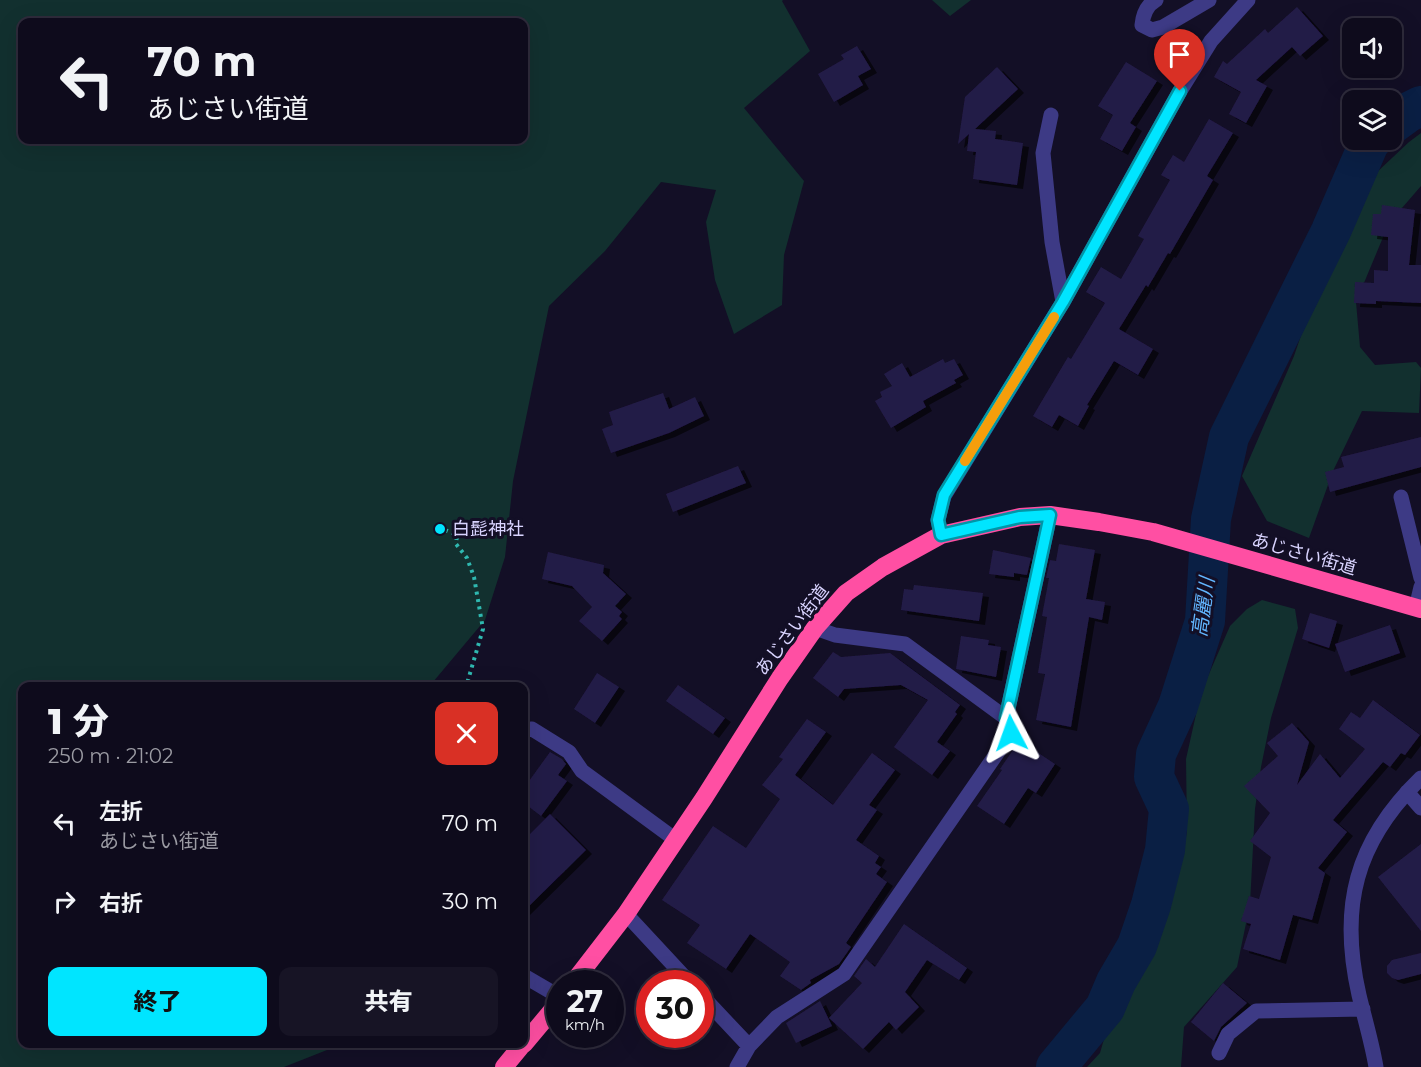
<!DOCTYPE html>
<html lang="ja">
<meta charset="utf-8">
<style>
:root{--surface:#0e0b1c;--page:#171425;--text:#f1f3f6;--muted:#9b9ba3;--line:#2e2b3b;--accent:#00e5ff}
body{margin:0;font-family:Montserrat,"Noto Sans JP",sans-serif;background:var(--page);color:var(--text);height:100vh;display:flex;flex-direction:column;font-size:22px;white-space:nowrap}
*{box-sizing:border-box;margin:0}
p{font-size:20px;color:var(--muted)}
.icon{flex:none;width:33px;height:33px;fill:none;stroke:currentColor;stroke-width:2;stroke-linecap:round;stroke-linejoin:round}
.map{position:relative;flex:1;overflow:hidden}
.side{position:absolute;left:18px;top:682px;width:510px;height:366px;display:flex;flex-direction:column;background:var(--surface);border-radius:12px;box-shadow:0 6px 24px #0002,0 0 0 2px var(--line)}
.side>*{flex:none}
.top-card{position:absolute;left:18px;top:18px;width:510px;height:126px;border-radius:12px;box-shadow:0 6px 24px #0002,0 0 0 2px var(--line);background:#0e0b1c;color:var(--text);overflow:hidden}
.buttons{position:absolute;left:1342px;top:18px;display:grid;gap:12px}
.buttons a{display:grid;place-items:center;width:60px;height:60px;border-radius:12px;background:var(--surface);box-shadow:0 6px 24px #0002,0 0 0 2px var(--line);font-size:30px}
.speed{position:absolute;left:546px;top:970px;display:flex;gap:12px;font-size:30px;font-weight:700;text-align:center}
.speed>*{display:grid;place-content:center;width:78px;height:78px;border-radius:50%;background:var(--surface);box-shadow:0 6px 24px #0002,0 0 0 2px var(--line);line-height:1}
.speed small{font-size:15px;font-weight:400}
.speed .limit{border:9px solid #d22;background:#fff;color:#111}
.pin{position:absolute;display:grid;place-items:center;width:51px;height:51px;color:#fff;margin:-62px -26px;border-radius:50% 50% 50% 0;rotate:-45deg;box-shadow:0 0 6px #0007}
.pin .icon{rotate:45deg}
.me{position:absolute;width:66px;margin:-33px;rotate:356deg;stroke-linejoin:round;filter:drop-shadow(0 0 4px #0008)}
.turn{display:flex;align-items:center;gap:21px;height:126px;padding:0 30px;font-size:27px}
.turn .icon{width:78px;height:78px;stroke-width:2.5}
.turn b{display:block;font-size:42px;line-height:51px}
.round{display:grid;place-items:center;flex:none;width:63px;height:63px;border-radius:12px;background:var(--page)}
.overview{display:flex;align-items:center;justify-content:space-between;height:102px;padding:0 30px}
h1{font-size:36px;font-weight:800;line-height:45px}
.button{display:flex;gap:12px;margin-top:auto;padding:12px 30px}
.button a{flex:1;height:69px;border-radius:12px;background:var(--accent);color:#111;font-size:24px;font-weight:800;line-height:69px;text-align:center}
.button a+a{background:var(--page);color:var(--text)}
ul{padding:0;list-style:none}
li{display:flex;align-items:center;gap:18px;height:78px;padding:0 30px}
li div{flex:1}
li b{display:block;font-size:22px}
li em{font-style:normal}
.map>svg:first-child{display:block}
.green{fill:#12302f;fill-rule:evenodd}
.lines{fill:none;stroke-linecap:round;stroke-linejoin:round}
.river{stroke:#0a1f44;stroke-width:40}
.building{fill:#241b47;filter:url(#shadow)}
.path{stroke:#2fb8b0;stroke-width:4;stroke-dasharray:3 4.5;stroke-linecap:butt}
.minor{stroke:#3d3a85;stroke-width:15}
.highway{stroke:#ff4fa3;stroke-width:18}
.route-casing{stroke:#0095a6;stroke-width:15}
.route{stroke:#00e5ff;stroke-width:10}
.slow{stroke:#f59e0b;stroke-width:10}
.poi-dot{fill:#00e5ff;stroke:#130f26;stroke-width:2}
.labels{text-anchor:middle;stroke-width:6;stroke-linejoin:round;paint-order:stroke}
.poi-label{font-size:18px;fill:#d9d4ff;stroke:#130f26;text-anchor:start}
.street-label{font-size:18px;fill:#d9d4ff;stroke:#130f26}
.water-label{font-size:20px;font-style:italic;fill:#62b6ff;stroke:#130f26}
</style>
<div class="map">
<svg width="1421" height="1067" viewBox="0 0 1421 1067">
<defs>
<filter id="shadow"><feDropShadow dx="6" dy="4" stdDeviation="0" flood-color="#0009"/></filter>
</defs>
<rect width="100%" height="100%" fill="#130f26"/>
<path class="green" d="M0,0H783L782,1L810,51L744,108L804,181L784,255L782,305L734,334L715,280L706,222L716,190L661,182L605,251L549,306L513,481L505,557L485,620L433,682L421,687H22V1044H328L327,1050L284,1067H0ZM22,22H524V140H22Z
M932,0H971L950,16Z
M1421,133V186L1389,223L1356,302L1360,347L1375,365L1416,362L1421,368L1419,413L1362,411L1333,471L1309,538L1267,521L1242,476L1294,356L1333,242L1376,173L1409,142Z
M1262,600L1295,609L1298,628L1271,718L1261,767L1255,809L1250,904L1237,967L1184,1027L1181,1067H1087L1100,1053L1108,1025L1119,996L1142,961L1161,926L1172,897L1187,832L1186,759L1201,692L1230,626L1247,609Z"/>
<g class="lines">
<path class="river" d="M1392,124L1407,113L1421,106
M1056,1067L1105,1008L1116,982L1137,946L1151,905L1165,850L1169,809L1154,777L1156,754L1178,706L1205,621L1211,519L1229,437L1331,231L1370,141L1372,140"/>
</g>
<path class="building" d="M1297,7L1323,36L1300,56L1292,47L1256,80L1267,86L1246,123L1229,114L1241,92L1214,77L1223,61L1227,64L1265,29L1268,33Z
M857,46L871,69L858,76L863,85L834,102L818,74L844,59L841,55Z
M1126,62L1157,81L1130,123L1136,127L1122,151L1100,139L1113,115L1098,106Z
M997,67L1018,89L975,129L996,131L995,139L1023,143L1017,185L973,179L976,152L967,151L969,134L958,144L965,97Z
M1209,119L1233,133L1207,176L1213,180L1170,254L1168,253L1148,287L1146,285L1119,329L1153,349L1138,375L1114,361L1087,405L1089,406L1078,426L1059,415L1052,427L1033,416L1068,357L1071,359L1105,303L1086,292L1101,267L1121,279L1144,239L1138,236L1170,180L1161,175L1173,155L1184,162Z
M1382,205L1415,210L1409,265H1421V303L1376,301V304L1354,303L1355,282L1374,283V270L1388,271V237L1371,235L1373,214H1381Z
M943,359L945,363L954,359L963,375L954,380L956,383L923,401L926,407L891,428L875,401L882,397L880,392L892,386L884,374L902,363L910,377Z
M663,393L669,409L695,397L704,416L669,433L611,453L602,429L613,425L609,412Z
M1421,437V467L1330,492L1325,472L1344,467L1341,457Z
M738,466L746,483L673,512L666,494Z
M1059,544L1095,550L1086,599L1105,602L1102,620L1089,617L1071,727L1036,720L1045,674L1038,673L1047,617L1042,616L1049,578H1046L1050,560L1056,561Z
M993,550L1031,558L1027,575L1014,573V577L989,574Z
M548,552L604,565L603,573L626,594L615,606L622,612L619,616L622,619L602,641L579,621L592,607L572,586L542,579Z
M914,585L983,593L979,621L901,610L904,589L913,590Z
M1310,613L1337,621L1329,648L1302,639Z
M1390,625L1400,653L1345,672L1335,644Z
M961,636L989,640L988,645L1001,647L996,677L956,669Z
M833,652L841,657L890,653L960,705L955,712L957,714L937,742L950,751L932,775L894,747L928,700L901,685L844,689L838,697L813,678Z
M597,673L619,687L595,723L574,709Z
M678,685L725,718L713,734L666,701Z
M1373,700L1420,735L1405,755L1401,753L1390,767L1383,762L1333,820L1347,832L1318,868L1325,873L1312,920L1293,915L1280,960L1243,949L1251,924L1241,921L1249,896L1259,899L1271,857L1250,841L1270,813L1244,786L1278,756L1267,743L1292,723L1309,742L1297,785L1320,754L1340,778L1365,749L1339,729L1351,712L1360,718Z
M807,719L826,732L795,775L833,805L872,753L895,770L869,805L877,810L856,840L879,856L875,863L881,867L876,874L887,882L846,943L851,947L839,964L810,980L811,983L801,990L780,976L790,962L750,934L726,969L687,943L700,925L662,900L713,826L746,848L780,799L762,785L783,759L779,757Z
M1017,744L1030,753L1031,748L1055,764L1036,793L1028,788L1004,824L977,806L1002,770L1000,769Z
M550,752L562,759L566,764L558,775L567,781L541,816L524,803V788Z
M550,814L586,850L524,911V840Z
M1421,844V931L1378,877Z
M904,924L967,968L959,980L927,960L905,992L919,1007L896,1030L889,1022L863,1049L829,1018L862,983L854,976L866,959L875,967Z
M1421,953V974L1398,980L1392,978L1387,973V966L1392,960Z
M1223,983L1247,1003L1221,1027L1214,1041L1191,1022Z
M820,1001L832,1026L796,1043L786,1023Z"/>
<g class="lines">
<path class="path" d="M445,530L457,535L456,544L467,558L474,577L483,629L466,687"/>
<path class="minor" d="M1156,0C1147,5 1143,15 1142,25L1152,30L1163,27L1209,0
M1051,115L1043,153L1052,242L1063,302
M1401,497L1421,578
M941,535L938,520L944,496L1063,302L1180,91L1211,41L1248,0
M1416,608L1421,587
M1006,718L1050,515
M524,730L532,729L569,752L582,771L676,840
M1407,792L1421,808
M626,914L691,984
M524,976L560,997
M700,994L749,1046
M1219,1053L1228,1034L1256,1011L1363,1009
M737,1067L749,1046L777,1017L844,974L1011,733L1010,723L1006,718L905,644L835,635L815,628
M1376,1067C1372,1043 1365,1020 1359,995C1339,907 1355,842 1421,778"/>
<path class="highway" d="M572,984L626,914L704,798L780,678L815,628L846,593L883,567L941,535L1020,517L1050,515L1099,522L1153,532L1421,609
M524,1044L560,1001
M504,1067L523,1044"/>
</g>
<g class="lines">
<g class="route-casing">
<path id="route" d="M1011,733L1010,723L1006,718L1050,515L1020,517L941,535L938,520L944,495L1063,302L1180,91"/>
</g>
<use href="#route" class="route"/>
<path class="slow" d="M965,461L1054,317"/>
</g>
<circle class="poi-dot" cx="440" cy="529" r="6"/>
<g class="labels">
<g class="poi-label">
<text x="452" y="535">白髭神社</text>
</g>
<g class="street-label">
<text transform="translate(1304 554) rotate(16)" y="6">あじさい街道</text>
<text transform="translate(792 630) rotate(-53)" y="6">あじさい街道</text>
</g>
<g class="water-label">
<text transform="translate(1203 607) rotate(-82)" y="7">高麗川</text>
</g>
</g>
</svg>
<div class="buttons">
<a><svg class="icon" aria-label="sound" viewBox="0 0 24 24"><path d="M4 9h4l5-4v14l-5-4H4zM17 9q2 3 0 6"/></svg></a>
<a><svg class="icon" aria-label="layers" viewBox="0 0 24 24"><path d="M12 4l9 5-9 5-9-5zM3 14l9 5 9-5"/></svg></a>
</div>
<div class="speed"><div>27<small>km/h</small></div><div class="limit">30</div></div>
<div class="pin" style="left:1180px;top:91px;background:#d93025"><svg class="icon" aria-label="arrive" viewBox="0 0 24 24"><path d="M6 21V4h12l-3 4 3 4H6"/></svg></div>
<svg class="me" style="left:1011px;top:733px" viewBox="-20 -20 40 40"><path d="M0-17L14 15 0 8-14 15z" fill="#00e5ff" stroke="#fff" stroke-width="4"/></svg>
<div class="top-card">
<div class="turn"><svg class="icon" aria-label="left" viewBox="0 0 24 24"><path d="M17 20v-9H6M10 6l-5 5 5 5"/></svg><div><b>70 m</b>あじさい街道</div></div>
</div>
<section class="side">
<div class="overview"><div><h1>1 分</h1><p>250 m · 21:02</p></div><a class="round" style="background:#d93025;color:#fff"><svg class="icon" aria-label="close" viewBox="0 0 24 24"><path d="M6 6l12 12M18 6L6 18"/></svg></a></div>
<ul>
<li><svg class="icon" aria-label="left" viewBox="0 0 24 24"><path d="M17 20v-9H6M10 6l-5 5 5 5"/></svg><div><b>左折</b><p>あじさい街道</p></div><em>70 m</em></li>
<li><svg class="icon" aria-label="right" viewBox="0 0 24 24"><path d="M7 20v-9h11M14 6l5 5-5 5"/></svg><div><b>右折</b></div><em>30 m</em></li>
</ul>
<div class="button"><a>終了</a><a>共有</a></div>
</section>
</div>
